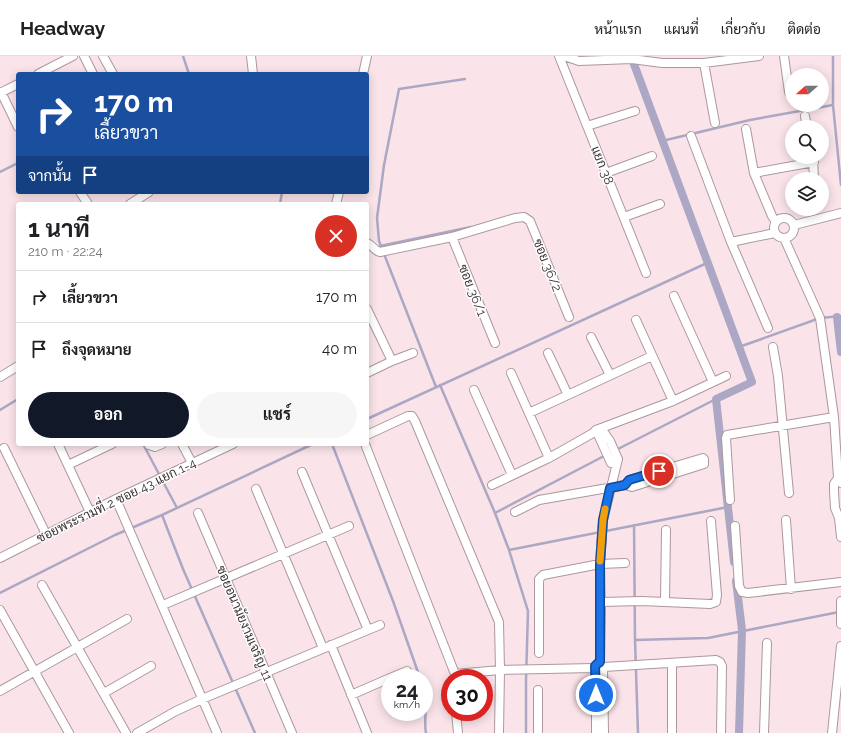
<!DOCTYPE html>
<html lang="th">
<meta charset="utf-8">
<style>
:root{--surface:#fff;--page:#f6f6f6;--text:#202124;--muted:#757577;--line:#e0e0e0;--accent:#111827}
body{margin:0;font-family:Raleway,Sarabun,sans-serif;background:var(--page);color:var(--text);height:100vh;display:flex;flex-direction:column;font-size:15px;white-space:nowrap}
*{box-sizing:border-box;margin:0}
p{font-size:13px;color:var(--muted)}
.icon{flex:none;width:22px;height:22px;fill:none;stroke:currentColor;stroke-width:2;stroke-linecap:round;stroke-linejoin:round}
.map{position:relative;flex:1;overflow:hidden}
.sheet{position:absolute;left:16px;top:146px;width:353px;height:244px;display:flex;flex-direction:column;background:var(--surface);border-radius:4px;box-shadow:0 2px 10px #0003}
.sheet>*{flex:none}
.top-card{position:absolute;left:16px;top:16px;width:353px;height:122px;border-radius:4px;box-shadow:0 2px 10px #0003;background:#1a4fa0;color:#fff;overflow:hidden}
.needle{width:26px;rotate:249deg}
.buttons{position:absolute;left:785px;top:12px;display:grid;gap:8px}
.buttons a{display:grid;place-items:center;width:44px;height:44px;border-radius:50%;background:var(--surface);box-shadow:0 2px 10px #0003;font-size:20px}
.speed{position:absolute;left:381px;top:613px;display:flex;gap:8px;font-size:20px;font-weight:700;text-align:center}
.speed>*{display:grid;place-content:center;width:52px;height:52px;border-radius:50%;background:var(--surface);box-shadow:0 2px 10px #0003;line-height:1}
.speed small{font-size:10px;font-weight:400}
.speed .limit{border:6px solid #d22;background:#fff;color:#111}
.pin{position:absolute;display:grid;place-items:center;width:34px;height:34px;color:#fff;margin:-17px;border:2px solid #fff;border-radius:50%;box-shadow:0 1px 4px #0007}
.me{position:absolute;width:44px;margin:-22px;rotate:0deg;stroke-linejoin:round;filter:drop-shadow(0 0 3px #0008)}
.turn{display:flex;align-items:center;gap:14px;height:84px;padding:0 12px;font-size:18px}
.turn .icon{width:52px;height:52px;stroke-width:2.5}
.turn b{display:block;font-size:28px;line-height:34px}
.then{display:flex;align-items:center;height:38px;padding:0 12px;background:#0003;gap:8px;font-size:15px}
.round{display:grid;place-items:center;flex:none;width:42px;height:42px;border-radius:21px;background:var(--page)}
.overview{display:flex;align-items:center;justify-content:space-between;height:68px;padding:0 12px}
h1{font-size:24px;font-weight:700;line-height:30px}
.button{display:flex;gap:8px;margin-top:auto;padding:8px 12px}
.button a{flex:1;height:46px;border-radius:24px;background:var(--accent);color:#fff;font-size:16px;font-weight:700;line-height:46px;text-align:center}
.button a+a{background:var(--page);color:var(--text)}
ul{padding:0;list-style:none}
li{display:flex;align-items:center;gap:12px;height:52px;padding:0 12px;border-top:1px solid var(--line)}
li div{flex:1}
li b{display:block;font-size:15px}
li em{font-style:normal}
header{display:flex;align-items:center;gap:24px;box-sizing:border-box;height:56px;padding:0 20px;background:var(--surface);border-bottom:1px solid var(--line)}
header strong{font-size:19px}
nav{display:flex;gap:22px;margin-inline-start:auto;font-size:14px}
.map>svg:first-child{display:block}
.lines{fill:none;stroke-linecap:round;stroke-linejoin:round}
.stream{stroke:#aba7c4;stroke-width:2.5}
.canal{stroke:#aba7c4;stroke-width:8}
.minor-casing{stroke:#ac989c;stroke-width:10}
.minor{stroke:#fff;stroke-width:8}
.route-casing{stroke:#114b97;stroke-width:10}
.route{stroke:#1a73e8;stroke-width:7}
.slow{stroke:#f59e0b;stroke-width:7}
.labels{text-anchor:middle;stroke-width:3;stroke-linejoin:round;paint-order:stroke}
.street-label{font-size:13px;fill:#3d3436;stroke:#fff}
</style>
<header>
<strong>Headway</strong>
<nav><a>หน้าแรก</a><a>แผนที่</a><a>เกี่ยวกับ</a><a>ติดต่อ</a></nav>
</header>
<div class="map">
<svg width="841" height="677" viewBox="0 0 841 677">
<rect width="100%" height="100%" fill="#fae4e9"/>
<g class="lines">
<path class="stream" d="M183,0L189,18
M833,0V49L841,129
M662,85L750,64L833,49
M0,116L18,107
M280,148L282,136
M380,190L471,171
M739,291L820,262L841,260
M440,329L495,457L509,494L528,555L526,624V677
M436,331L379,185L377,162L384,109L399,33L465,23
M0,354L18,343
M367,363L707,207
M143,388L177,452
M332,388L393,545L420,622
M616,394L716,343
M495,457L606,399
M162,459L183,513L255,677
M634,469L635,584L708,582L839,556
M509,494L728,451
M0,537L115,479L162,459L313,388
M635,584L638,677
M424,634C429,647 423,663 426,677"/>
<path class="canal" d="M631,0L752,326L716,343L734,506
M837,261L841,296
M736,525L742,574L739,677"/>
<g class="minor-casing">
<path id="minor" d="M84,0L93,18
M103,0L113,18
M251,0L253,18
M559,0L646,217
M564,0L579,5L632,3L662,7H704L759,0
M784,0L789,36
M704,7L715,67
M38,18L73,0
M363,18L367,0
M1,36L18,71
M0,37L18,28
M805,60L807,71
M587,70L635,55
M746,73L754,117L772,160L776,166
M691,80L731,186L768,272
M813,102L814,123
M606,117L652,100
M754,117L814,106
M80,136L88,148
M130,148L149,136
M336,148L339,136
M624,161L660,148
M774 172a10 10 0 1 1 20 0a10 10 0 1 1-20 0Z
M794,169L841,157
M452,181L495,287
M784,182L820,262L834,361L838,422L841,427
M731,186L775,177
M367,187C373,189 374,195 380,196L452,181L515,162L524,161L530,165L569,261
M674,240L713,326
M367,253L392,305
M636,264L673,345
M591,281L610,319
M773,291L778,320L789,437
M548,297L568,339
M367,317L392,305L413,297
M511,317L549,402
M0,321L18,310
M474,334L512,419
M529,357L652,300
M596,374L611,407L616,408
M367,379L408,360H412L415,365L499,566L500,614L455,618V622
M58,388L90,456
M182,388L192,407
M365,388L455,618
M149,389L155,391L162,388
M4,392L46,478
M68,409L112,388
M302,416L368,574
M838,422L834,428V435L835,452L839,462L841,481
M492,429L549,402L593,377L596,374L673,345L726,320
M256,433L323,592
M116,443L217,677
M730,444L726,382L727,379L834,361
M515,456L539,444L625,429L632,431L704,408V403L703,402L629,424L625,429
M198,457L292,677
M786,464L791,533
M735,470L739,530L742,536L748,537L841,526
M0,502L116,443L233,388
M42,529L126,677
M841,545V568
M601,546L642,545L710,548L716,546L717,539L711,465
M665,546L666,474
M163,549L349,470
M0,554L69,677
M331,589L367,677
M539,597V523L543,519L600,508L625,507
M600,607L601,556L600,508L603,464L618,403L610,385L601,372
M672,608V677
M604,611L716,604L720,606L722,610L721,677
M596,613V677
M603,613L604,677
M390,622L407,615
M0,635L127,563
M104,637L151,610
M351,639L390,622
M456,656L458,677
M137,677L176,655L202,643L380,569
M499,677L500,614L595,612
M538,677V634
M764,677L767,587
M832,677L841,590"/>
</g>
<use href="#minor" class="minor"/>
</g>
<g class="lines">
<g class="route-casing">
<path id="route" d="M596,639L595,610L597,608L600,606V508L603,464L610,432L625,429L629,424L659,415"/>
</g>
<use href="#route" class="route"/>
<path class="slow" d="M600,505L603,464L605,453"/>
</g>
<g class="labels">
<g class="street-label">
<text transform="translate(603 109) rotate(68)" y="5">แยก 38</text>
<text transform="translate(548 209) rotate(68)" y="5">ซอย 36/2</text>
<text transform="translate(473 234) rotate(68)" y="5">ซอย 36/1</text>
<text transform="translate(116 444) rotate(-26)" y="5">ซอยพระรามที่ 2 ซอย 43 แยก 1-4</text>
<text transform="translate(245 567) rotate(67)" y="5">ซอยอนามัยงามเจริญ 11</text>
</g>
</g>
</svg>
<div class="buttons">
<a><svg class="needle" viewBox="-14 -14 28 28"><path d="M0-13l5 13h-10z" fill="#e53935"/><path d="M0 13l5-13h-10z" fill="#757577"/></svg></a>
<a><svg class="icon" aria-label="search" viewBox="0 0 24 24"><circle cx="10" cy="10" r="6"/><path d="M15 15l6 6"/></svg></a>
<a><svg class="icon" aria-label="layers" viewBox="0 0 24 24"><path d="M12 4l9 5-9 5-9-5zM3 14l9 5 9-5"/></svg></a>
</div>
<div class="speed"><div>24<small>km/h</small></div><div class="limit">30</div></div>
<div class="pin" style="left:659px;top:415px;background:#d93025"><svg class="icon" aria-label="arrive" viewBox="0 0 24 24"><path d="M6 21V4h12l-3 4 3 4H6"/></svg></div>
<svg class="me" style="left:596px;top:639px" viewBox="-20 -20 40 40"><circle r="17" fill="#1a73e8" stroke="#fff" stroke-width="3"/><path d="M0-11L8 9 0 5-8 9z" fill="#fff"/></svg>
<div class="top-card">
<div class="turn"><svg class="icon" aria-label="right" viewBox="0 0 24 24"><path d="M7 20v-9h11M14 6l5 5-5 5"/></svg><div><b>170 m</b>เลี้ยวขวา</div></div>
<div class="then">จากนั้น<svg class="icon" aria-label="arrive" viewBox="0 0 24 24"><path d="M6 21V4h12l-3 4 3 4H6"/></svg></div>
</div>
<section class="sheet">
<div class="overview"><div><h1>1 นาที</h1><p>210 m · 22:24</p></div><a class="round" style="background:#d93025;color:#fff"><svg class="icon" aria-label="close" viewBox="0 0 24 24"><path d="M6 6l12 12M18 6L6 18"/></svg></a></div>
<ul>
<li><svg class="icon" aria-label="right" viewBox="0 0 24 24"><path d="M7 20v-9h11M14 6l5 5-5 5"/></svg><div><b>เลี้ยวขวา</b></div><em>170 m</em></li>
<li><svg class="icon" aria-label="arrive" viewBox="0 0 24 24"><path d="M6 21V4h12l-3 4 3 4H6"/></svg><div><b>ถึงจุดหมาย</b></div><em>40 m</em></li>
</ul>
<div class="button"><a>ออก</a><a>แชร์</a></div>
</section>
</div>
